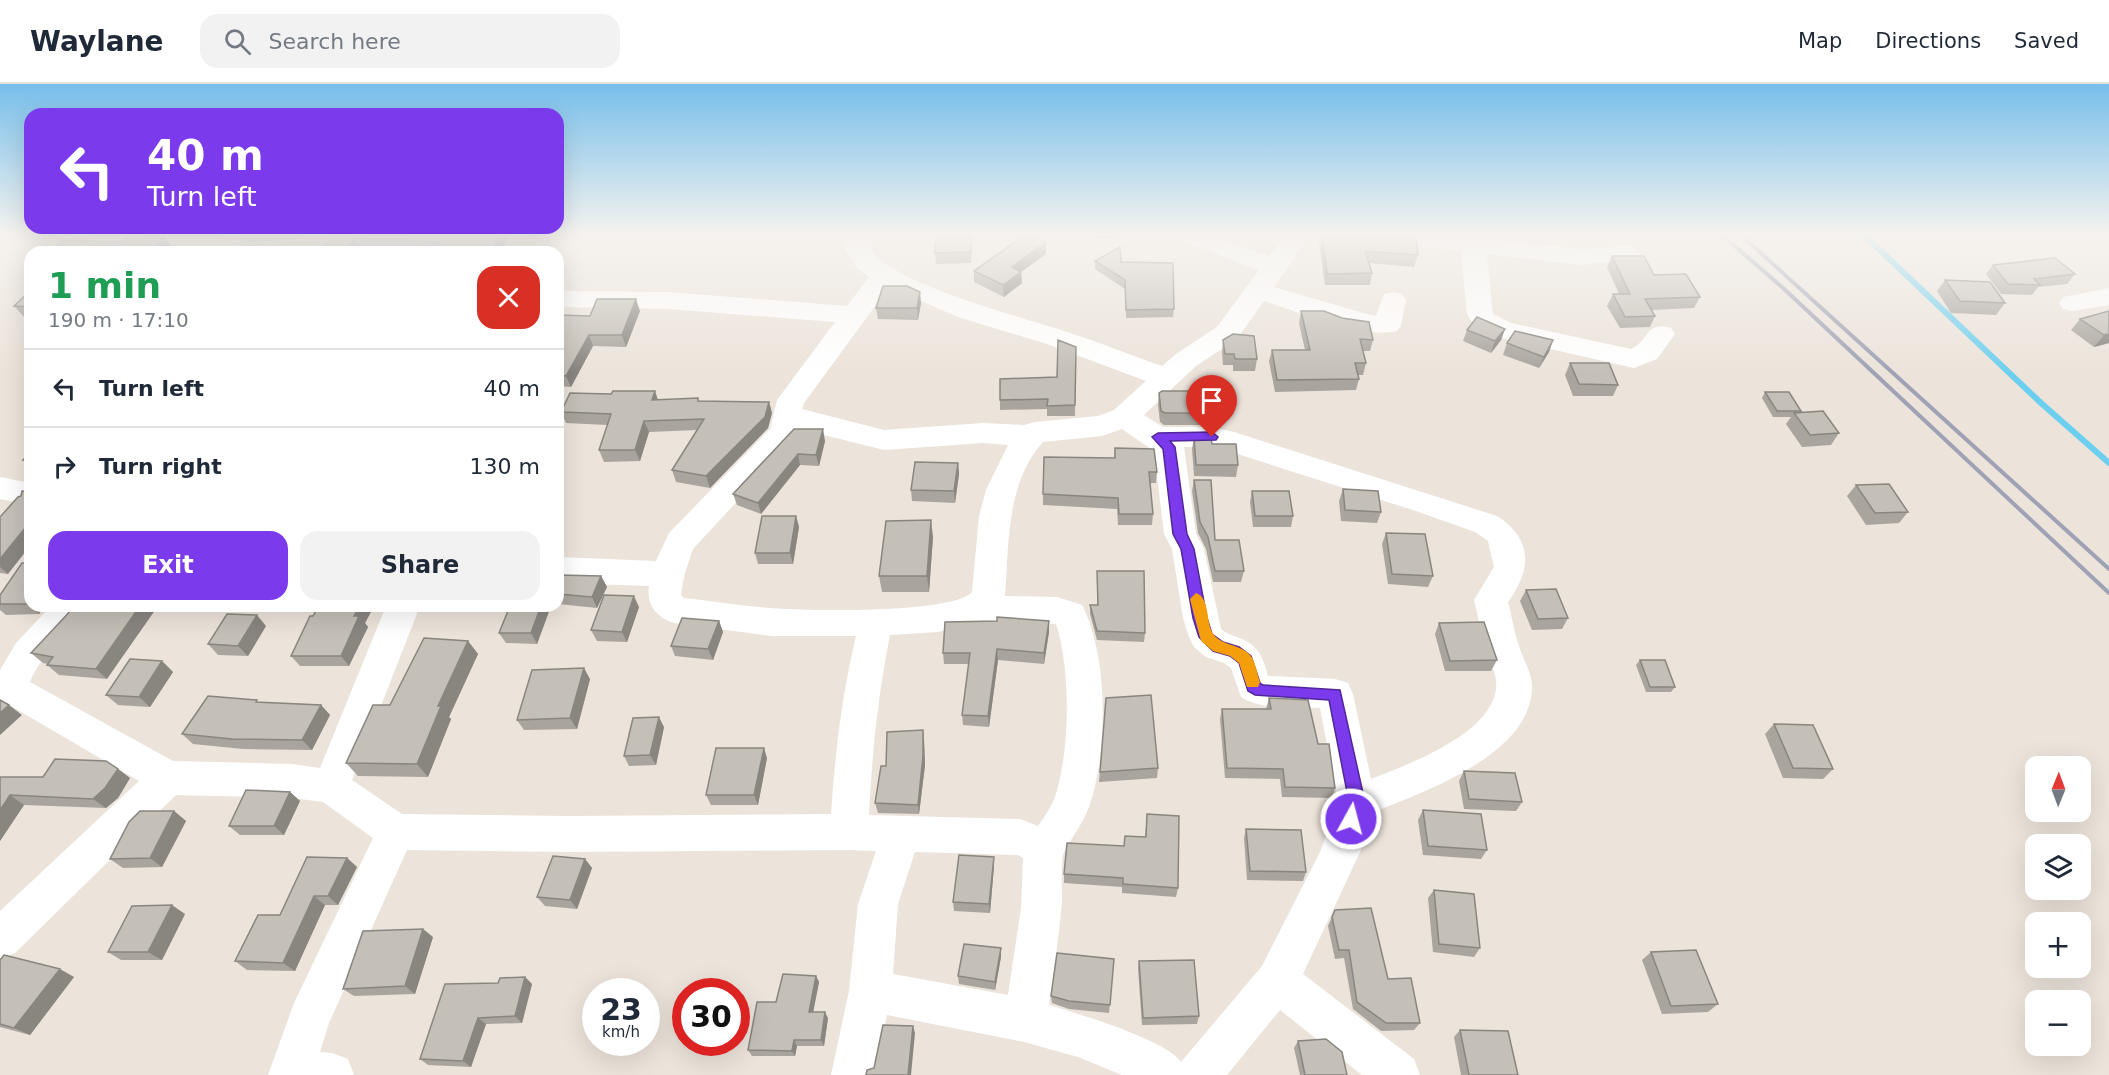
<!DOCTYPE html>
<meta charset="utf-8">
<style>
:root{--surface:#fff;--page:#f2f2f3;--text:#1f2937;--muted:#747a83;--line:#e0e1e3;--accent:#7c3aed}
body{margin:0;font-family:"DejaVu Sans",sans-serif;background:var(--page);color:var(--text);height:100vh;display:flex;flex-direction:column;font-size:22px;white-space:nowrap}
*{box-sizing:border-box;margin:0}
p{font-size:20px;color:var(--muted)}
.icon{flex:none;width:33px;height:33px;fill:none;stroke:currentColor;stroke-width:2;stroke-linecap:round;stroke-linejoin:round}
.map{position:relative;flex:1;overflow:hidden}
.panel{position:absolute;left:24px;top:162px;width:540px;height:366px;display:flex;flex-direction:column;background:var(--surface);border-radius:18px;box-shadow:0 6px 24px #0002}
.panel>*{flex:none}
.top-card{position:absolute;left:24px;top:24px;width:540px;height:126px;border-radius:18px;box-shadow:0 6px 24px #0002;background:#7c3aed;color:#fff;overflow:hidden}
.needle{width:39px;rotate:1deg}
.fabs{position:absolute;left:2025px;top:672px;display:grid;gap:12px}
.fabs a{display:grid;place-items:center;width:66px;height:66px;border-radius:12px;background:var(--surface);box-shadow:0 6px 24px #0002;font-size:30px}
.speed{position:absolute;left:582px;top:894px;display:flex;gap:12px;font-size:30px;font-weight:700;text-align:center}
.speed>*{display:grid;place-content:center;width:78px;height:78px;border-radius:50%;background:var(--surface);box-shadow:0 6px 24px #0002;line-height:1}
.speed small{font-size:15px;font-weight:400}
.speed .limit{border:9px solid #d22;background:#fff;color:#111}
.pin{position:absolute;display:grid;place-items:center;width:51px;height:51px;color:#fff;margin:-62px -26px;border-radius:50% 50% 50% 0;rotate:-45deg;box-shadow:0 0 6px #0007}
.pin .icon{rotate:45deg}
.me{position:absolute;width:66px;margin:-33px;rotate:7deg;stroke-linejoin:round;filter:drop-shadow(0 0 4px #0008)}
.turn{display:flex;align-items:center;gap:21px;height:126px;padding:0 24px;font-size:27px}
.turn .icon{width:78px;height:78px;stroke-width:2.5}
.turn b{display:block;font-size:42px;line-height:51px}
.round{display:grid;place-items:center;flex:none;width:63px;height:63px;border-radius:18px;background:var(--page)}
.headline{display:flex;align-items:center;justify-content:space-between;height:102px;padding:0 24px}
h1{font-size:36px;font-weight:600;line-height:45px;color:#1e9e55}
.primary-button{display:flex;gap:12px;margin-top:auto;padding:12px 24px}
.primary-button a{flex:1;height:69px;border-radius:18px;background:var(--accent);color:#fff;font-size:24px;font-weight:600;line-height:69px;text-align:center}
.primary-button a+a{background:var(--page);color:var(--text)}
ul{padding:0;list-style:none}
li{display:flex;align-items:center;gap:18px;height:78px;padding:0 24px;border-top:2px solid var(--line)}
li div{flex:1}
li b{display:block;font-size:22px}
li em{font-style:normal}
header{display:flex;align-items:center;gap:36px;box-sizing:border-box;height:84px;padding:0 30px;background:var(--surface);border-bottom:2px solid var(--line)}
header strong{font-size:28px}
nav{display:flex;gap:33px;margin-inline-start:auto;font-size:21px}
.search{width:420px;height:54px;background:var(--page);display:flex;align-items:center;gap:15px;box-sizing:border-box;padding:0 21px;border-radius:18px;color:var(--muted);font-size:22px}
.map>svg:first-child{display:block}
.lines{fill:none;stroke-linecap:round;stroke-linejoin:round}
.stream{stroke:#6dcfef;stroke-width:6}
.minor{fill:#fff;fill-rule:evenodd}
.rail{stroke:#9ea2b4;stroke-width:4}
.wall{fill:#a9a49d}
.shaded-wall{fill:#898680}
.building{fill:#c4bfb7;stroke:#898680;stroke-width:1.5}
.route{fill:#7c3aed;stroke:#51269a;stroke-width:1.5}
.slow{fill:#f59e0b}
</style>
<header>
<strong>Waylane</strong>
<div class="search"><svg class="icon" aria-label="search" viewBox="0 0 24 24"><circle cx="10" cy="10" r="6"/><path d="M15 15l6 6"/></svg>Search here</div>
<nav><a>Map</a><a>Directions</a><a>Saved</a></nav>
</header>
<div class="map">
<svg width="2109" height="991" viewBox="0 0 2109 991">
<rect width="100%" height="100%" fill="#ece4db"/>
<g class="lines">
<path class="stream" d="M1864,151L2041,319L2109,379"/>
<path class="minor" d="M89,151H203L247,163L251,168H212L171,161L102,159L93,156Z
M850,151H875L871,164C889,200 1026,234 1067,248C1099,258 1130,271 1162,282L1176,270L1217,243L1259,186L1179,156L1176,151H1210L1269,172L1285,151H1310L1274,203L1370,231L1376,232L1384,210L1393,208L1402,210L1406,216L1401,241L1397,247C1364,256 1297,227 1264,217L1237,255L1196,282L1144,331L1163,343H1212L1234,348L1497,432C1533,455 1532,485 1508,518C1512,533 1514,548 1519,562C1523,575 1531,587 1532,601C1534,670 1423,708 1372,729L1360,768L1303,890L1414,975L1420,991H1362L1280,926L1227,991H1122L1078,973L1024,958L887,931L875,991H831L849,907L858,820L876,767L849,766L570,768L407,766L329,939L320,968L332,969L348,975L354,991H268L294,919L373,754L323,718L292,714L176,711L15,869L0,875V827L139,697L11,622L0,626V586L16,559L51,522H90C75,550 42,566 30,598L173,677L292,680L320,684L386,522H420L352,696L402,730L570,732L831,730C835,669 842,611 856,552H772L674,539C657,534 646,521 649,502L558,499V473L656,477L669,449L770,345L777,316L835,238L669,225L558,223V207L669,208L847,222L869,193L856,183L845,164ZM889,203L958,233L1047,260L1146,297L1114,326L1098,332L1035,338L1024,341L983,339L884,346L802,325L804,319ZM800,345L884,366L983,359L1008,361L986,406L979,432L972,508C953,530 804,527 771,524C742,522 713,517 684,514L681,511L684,492L693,465L793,357ZM1122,345L1154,367L1164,450L1172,465L1183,534L1189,553L1194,563L1206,573L1224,579L1231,584L1241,613C1264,627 1294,623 1320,624L1338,718L1321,766L1262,882L1181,978C1167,956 1076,929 1049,921C1054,886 1059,852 1062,817C1062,807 1061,778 1063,771C1070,755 1083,740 1089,723C1108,669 1109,573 1082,521L1057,513L1005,512C1009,460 1006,399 1043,358L1102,352ZM1184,363H1212L1231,368L1416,427L1475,448L1488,457L1494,483L1474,516C1478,531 1480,546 1484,561C1488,575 1498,589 1496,605C1490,651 1409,680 1371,695L1353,610L1348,599L1335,595L1268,592C1264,578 1261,565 1246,557C1237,552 1229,552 1221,545L1204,465L1196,450ZM976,538L1056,540C1071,586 1070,663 1056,710C1052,722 1045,732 1038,742L1020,735L869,731C872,670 878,611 890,551L938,548ZM915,768L1018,771L1023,774L1021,824L1008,911L893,890L898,820Z
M1378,151H1452L1581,165L1628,162L1637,165L1641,170L1637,175L1581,181L1487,170L1493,230L1511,239L1631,265C1650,257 1644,237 1671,244L1675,250L1657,275L1634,284L1493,252L1475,244L1467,230L1461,167L1390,159L1381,156Z
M2109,204V221L2072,227L2063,225L2059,219L2063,213Z
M0,393L30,399V421L0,415Z"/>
<path class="rail" d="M1722,151L1782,203L2109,509
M1741,151L2109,485"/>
</g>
<path class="wall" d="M238,151H299L294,156L243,158Z
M334,151H509L501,168L403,167L402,166L361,165L358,168H326L323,163Z
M625,151H718V152L626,153Z
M972,151L971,179L936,180L935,169Z
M1094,151H1120L1119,154H1094Z
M1321,151H1403L1418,171L1414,183L1369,179L1372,189L1370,201H1325L1319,159Z
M1046,158V170L1021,188L1022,199L1004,213L974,198V187Z
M1612,172L1700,213L1694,224L1652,226L1655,232L1650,243L1620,244L1607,222L1613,210H1619L1607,183Z
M1095,177L1121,178L1174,225L1173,233L1126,234L1125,205L1095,185Z
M1993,181L2075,190L2067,200L2038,203L2032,211L2001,210L1986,190Z
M1945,196L2005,219L1996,231L1951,229L1937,207Z
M30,207V233H24L14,222Z
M921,219L918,236L878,235L876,224Z
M640,227L626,263L593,262L571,303L558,302V231L590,232Z
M1301,227L1373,256L1370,267H1363L1366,279L1363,291H1358L1359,295L1356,306L1275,308L1269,277L1272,266H1305L1299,239Z
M2109,227V259L2094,263L2071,246L2080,235Z
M1505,245L1501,256L1491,269L1463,257L1467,246Z
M1223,256L1257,275L1255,287H1233V281H1223L1222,268Z
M1553,256L1549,268L1539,284L1503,271L1507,259Z
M1076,263L1075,332H1047V325L1000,326V316L1057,293Z
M1570,279L1618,301L1613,312H1573L1565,291Z
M1765,308L1801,327L1800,328L1839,349L1831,361L1802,363L1786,340L1791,333H1773L1762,314Z
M1159,309L1209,329L1207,341H1164L1160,338L1158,321Z
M658,316L769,318L772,329L768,344L710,404L676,398L672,386L697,346L649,348L640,377L604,378L599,366L607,341L566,339L561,328Z
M794,345L825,357L819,382L800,381L761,430L737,421L733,410Z
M1194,354L1212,360L1238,381L1236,393L1194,392L1192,365Z
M1115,364L1157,388L1156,399H1150L1153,430L1152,441H1118L1117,425L1043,421V410L1114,374Z
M30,368V383L23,376Z
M958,379L959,390L955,419L912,417L911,406Z
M1194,396L1215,456L1244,487L1241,498H1213L1206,465L1198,449L1192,407Z
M1856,401L1908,428L1899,439L1866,441L1847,412Z
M1343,405L1381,428L1377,439L1341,437L1339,417Z
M1252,407L1293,432L1291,443H1253L1250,418Z
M21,412L8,490L0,489V433Z
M796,432L799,443L793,480H758L755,469Z
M1386,449L1433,492L1428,503L1388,500L1382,460Z
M933,453L929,508H882L879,492Z
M22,479L30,522H45L39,530L6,531L0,526V511Z
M1097,487L1145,549L1144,558L1097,556L1090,530V521H1097Z
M558,491L601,492L607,503L597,524L558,520Z
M1526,506L1568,534L1562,545L1532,546L1520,517Z
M75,522L107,595L59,591L47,581L48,580L43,579L31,569Z
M319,522H374L365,539L368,543L349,582H300L291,572Z
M510,522H551L537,560L506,559L499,549Z
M639,523L627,558L597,557L591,546Z
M719,537L723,548L713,576L675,572L671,562Z
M1049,537V548L1044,580L998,576L989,643L963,641L962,631L969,580H944L943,569Z
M1439,539L1497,576L1491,587H1445L1435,550Z
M266,542L248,572L218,571L208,560Z
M468,557L478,570L449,633L451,635L428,693L358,692L346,679L390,621Z
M1640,576L1675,603L1671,608H1646L1636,581Z
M162,577L173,588L150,623L118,621L106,611Z
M590,595L577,645L524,646L517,636Z
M1106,614L1158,684L1157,694L1099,698Z
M1269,614L1318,660L1335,704L1332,714L1282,713L1280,695L1225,694L1220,635L1222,625H1266Z
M259,618L321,621L330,631L312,666L243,665L193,660L182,650Z
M1774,640L1833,685L1823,695L1783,694L1765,650Z
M664,643L656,681L629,682L624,672Z
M923,646L924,656L925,681L919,730L878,729L875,719L886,682Z
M767,674L758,721H711L706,711Z
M118,685L130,694L118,714L106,724L24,721L0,757V693H43Z
M1464,687L1522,718L1516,727L1464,725L1459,697Z
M290,708L300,717L284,751H240L229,742Z
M1423,726L1487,766L1481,775L1423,771L1418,736Z
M174,727L186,737L162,783L123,784L110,775Z
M1147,730L1178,804L1176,813L1122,809V803L1064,799V790L1124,762L1125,752L1145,753Z
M1246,745L1306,788L1303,797L1247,796L1244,754Z
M994,773V782L990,829L954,827L953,818Z
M347,774L357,783L338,821H325L295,887L247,886L235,877Z
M585,775L592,784L577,825L545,822L537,813Z
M1434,806L1480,864L1474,873L1433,868L1428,814Z
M1335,826L1388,895L1420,939L1414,946L1381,947L1353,925L1344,874L1335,875L1328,842Z
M185,830L162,876H121L108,868Z
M433,853L415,910L354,912L343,905Z
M1651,868L1718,920L1708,928L1662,930L1642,876Z
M1001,873L995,906L959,900L958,892Z
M1114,875L1109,929L1069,925L1052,919L1051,912Z
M0,876L74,893L30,951L0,943Z
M1139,877L1199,932L1197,940L1142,941L1138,885Z
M816,892L819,898L813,928L828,934L824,962H797L795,972H752L748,966L776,918Z
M525,893L532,900L522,939L486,940L471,983L428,981L420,975L498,899Z
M1460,946L1518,991H1461L1454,953Z
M1298,957L1347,991H1300L1294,964Z"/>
<path class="shaded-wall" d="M291,151H299L294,156Z
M499,151H509L501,168H491Z
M971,151H972L971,179Z
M164,152L172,164L169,168H152Z
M355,154L361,165L358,168H349L347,165Z
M1046,158V170L1021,188L1022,199L1004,213L1003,201L1012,183Z
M920,208L921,219L918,236L917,224Z
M636,215L640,227L626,263L622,251Z
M1505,245L1501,256L1491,269L1495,257Z
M2109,250V259L2094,263L2104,251Z
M589,251L593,262L571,303L566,292Z
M1553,256L1549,268L1539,284L1544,273Z
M655,307L659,319L652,316Z
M769,318L772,329L768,344L710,404L706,392Z
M644,337L649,348L640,377L635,366Z
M823,345L825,357L819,382L816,371Z
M798,370L800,381L761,430L758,419Z
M958,379L959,390L955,419L954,407Z
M796,432L799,443L793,480L790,469Z
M931,436L933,453L929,508L927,492Z
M30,438V462L8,490L0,483V475Z
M601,492L607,503L597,524L592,513Z
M634,512L639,523L627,558L622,548Z
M30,515V522H45L39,530L27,520Z
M140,522H158L107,595L96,585Z
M360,522H374L365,539L368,543L349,582L341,572L354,532Z
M541,522H551L537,560L531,549Z
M257,531L266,542L248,572L238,562Z
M719,537L723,548L713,576L708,565Z
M1049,537V548L1044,580V569Z
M468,557L478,570L449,633L451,635L428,693L417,680L438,622Z
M997,565L998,576L989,643L988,632Z
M162,577L173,588L150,623L139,613Z
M584,584L590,595L577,645L570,634Z
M9,621L22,631L0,651V629Z
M321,621L330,631L312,666L302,656Z
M659,633L664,643L656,681L650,671Z
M923,646L924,656L925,681L919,730L918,721Z
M764,664L767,674L758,721L754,711Z
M118,685L130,694L118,714L106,724L93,715Z
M290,708L300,717L284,751L274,742Z
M10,711L24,721L0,757V726Z
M174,727L186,737L162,783L150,774Z
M994,773V782L990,829L989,820Z
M347,774L357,783L338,821L328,812Z
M585,775L592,784L577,825L570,816Z
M314,812L325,821L295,887L283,879Z
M172,821L185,830L162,876L148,868Z
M423,845L433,853L415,910L405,902Z
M1001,864V873L995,906V898Z
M60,885L74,893L30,951L14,944Z
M816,892L819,898L812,934L809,928Z
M525,893L532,900L522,939L515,932Z
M825,928L828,934L824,962L821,956Z
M478,934L486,940L471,983L463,977Z
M913,942L915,949L911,991H908Z
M794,956L797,962L795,972L792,967Z"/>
<path class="building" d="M128,151L164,152L152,168H51L63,156L122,158Z
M334,151H499L491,168H434L440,158L398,157L399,156L355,154L347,165L323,163Z
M935,151H971V168L935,169Z
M1025,151H1030L1046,158L1012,183L1021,188L1003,201L974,187Z
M1322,151H1403L1416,152L1418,171L1365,167L1372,189L1327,190Z
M1120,163L1121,178L1173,179L1174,225L1126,226L1125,196L1095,177Z
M1612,172H1644L1654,191L1686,190L1700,213L1645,215L1655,232L1625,233L1613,210H1630Z
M2055,174L2075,190L2034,195L2040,201L2008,200L1993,181Z
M1945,196L1990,198L2005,219L1960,217Z
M883,202H907L920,208L917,224H876Z
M30,207V223L14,222Z
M597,215H636L622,251H589L566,292L558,291V231L590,232Z
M1301,227H1324L1342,234L1369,238L1373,256L1360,255L1366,279H1355L1359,295L1277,296L1272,266H1310Z
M2109,227V250L2104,251L2080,235Z
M1477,233L1505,245L1495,257L1467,246Z
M1515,247L1553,256L1544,273L1507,259Z
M1233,250L1254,252L1257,275H1235L1234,270H1225L1223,256Z
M1058,256L1076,263L1075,321L1047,322L1048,315L1000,316V295L1057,293Z
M1570,279H1609L1618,301L1579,300Z
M613,307H655L652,316L698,314V317L769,318L765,333L706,392L672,386L704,335L644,337L635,366H599L611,330L561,328L570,309L611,310Z
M1162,307H1206L1209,329H1165L1161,327L1159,309Z
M1765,308H1789L1801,327H1777Z
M1823,327L1839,349L1810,351L1794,329Z
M794,345H823L816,371L798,370L758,419L733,410Z
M1194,354H1211L1212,360H1236L1238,381H1196Z
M1115,364L1154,365L1157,388H1149L1153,430H1119L1118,414L1043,410L1044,373L1115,374Z
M30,368V376H23Z
M915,378L958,379L954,407L911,406Z
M1194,396H1211L1215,456H1239L1244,487H1215L1208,453L1200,438Z
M1889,400L1908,428L1875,429L1856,401Z
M1343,405L1378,407L1381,428L1345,426Z
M22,407L30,408V438L0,475V433L18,413L21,412Z
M1252,407H1289L1293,432H1255Z
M762,432H796L790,469H755Z
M931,436L927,492H879L886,437Z
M1386,449L1425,450L1433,492L1392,490Z
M22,479H30V515L27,520H0V511Z
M1097,487H1144L1145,549L1097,547L1090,521H1098Z
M558,491L601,492L592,513L558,510Z
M1556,505L1568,534L1538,535L1526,506Z
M604,511L634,512L622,548L591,546Z
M75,522H140L96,585L47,581L53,573L31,569Z
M319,522H360L354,532H359L341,572H291L310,532H313Z
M510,522H541L531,549H499Z
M227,530L257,531L238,562L208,560Z
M997,533L1049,537L1044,569L997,565L988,632L962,631L970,569H943L945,538L997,537Z
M682,534L719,537L708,565L671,562Z
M1484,538L1497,576L1450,577L1439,539Z
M424,554L468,557L438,622H441L417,680L346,679L373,621H390Z
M130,575L162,577L139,613L106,611Z
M1640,576H1665L1675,603H1650Z
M584,584L570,634L517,636L532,586Z
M1151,611L1158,684L1100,688L1106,614Z
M208,612L257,616L256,618L321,621L302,656L232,655L182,650Z
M1269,614L1308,616L1318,660H1329L1335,704L1285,703L1283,685L1227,684L1222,625H1271Z
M0,616L9,621L0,629Z
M659,633L650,671L624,672L633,634Z
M1774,640L1813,641L1833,685L1793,684Z
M923,646V672L918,721L875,719L881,682H886L887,648Z
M716,664H764L754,711H706Z
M55,675L106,677L118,685L105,704L93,715L10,711L0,726V693H43Z
M1464,687L1515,689L1522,718L1469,715Z
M246,706L290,708L274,742H229Z
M1423,726L1481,730L1487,766L1428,762Z
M140,727H174L150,774L110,775L129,738Z
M1147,730L1179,732L1178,804L1123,800V794L1064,790L1067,759L1124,762L1125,752L1146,753Z
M1246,745L1301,746L1306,788L1250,787Z
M959,771L994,773L989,820L953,818Z
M553,772L585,775L570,816L537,813Z
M307,773L347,774L328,812H314L283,879L235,877L258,831H280Z
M1434,806L1474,810L1480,864L1439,860Z
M172,821L148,868H108L132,822Z
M1371,824L1388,895L1411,894L1420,939H1386L1357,918L1349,866H1339L1332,833L1335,826Z
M423,845L405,902L343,905L363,847Z
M964,860L1001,864L995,898L958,892Z
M1696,866L1718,920L1671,922L1651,868Z
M1057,869L1114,875L1110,921L1069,917L1051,912Z
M4,871L60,885L14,944L0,940V876Z
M1194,876L1199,932L1143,934L1139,877Z
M783,890L816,892L809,928H825L821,956H794L792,967L748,966L757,918H776Z
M525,893L515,932L478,934L463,977L420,975L445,900L498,899L500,894Z
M883,941L913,942L908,991H866L867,986L874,984Z
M1460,946L1508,947L1518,991H1469Z
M1326,955L1342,968L1347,991H1305L1298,957Z"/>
<linearGradient id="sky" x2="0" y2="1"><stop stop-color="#77bfeb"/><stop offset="0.52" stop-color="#f6f3ef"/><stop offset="1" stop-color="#f6f3ef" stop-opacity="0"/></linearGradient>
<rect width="2109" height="289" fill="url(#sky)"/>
<path class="route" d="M1212,348L1218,353L1216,356L1170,357L1175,363L1187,450L1194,465L1207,534L1212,550L1223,558L1239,563L1251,572L1260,599L1263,601L1340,606L1365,718L1357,740L1351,742L1346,740L1343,735L1349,718L1329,616L1255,611L1248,607L1239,579L1230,572L1213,567L1199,553L1193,534L1181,465L1173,450L1163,365L1152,353L1158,349Z"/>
<path class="slow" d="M1196,509C1211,514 1205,540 1214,551C1223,562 1240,560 1250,571C1256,578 1257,590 1260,598L1258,603H1247L1239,579L1230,572L1213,567L1201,557L1190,515Z"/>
</svg>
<div class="fabs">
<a><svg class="needle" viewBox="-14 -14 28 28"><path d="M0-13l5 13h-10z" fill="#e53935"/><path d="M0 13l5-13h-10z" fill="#747a83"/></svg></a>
<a><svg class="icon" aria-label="layers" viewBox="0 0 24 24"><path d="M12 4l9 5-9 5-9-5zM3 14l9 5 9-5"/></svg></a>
<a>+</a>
<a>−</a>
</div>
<div class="speed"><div>23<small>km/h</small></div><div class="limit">30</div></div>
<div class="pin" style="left:1212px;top:353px;background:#d93025"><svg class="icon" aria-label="arrive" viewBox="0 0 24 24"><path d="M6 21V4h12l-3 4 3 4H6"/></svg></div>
<svg class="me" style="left:1351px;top:735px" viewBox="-20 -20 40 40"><circle r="17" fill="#7c3aed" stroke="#fff" stroke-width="3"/><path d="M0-11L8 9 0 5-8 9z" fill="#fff"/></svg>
<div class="top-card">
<div class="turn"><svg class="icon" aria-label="left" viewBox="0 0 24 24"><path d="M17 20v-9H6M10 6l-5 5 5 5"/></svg><div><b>40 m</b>Turn left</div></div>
</div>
<section class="panel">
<div class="headline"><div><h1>1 min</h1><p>190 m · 17:10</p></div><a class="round" style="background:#d93025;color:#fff"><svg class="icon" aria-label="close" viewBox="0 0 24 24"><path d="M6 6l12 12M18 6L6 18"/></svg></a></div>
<ul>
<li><svg class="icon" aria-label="left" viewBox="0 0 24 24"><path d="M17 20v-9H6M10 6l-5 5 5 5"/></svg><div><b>Turn left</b></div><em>40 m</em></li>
<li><svg class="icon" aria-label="right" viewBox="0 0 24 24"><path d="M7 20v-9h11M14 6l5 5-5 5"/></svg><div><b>Turn right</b></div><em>130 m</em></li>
</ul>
<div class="primary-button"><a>Exit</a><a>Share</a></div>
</section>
</div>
